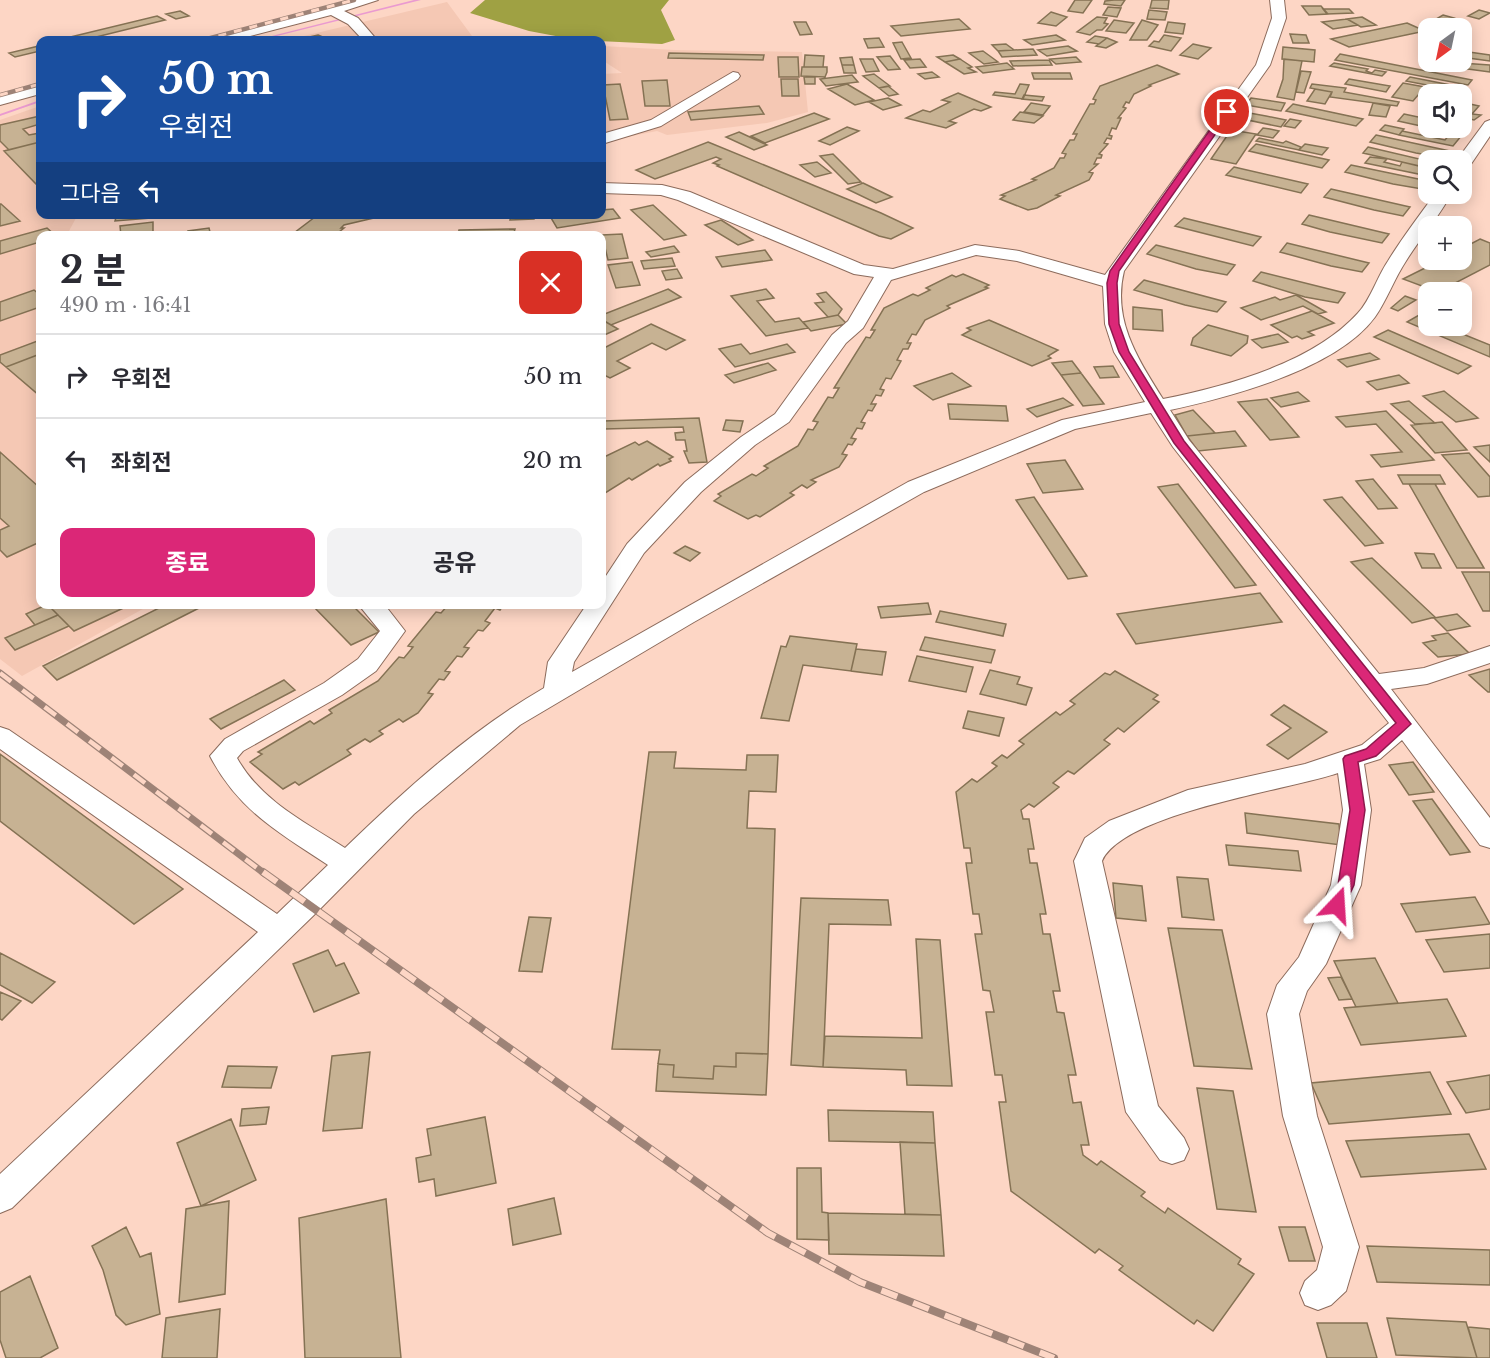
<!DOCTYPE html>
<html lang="ko">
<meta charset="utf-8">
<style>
:root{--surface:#fff;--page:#f2f2f3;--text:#2b2b33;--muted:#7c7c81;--line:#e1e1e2;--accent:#db2777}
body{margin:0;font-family:"Libre Baskerville","Noto Sans KR",serif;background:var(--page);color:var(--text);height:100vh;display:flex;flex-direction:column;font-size:22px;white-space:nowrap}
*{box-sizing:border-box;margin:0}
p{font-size:20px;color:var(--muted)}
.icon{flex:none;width:33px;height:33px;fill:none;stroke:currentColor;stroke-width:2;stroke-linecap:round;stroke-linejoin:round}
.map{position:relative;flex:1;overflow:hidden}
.details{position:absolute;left:36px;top:231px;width:570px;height:378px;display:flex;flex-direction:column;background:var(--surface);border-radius:12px;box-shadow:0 3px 15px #0003}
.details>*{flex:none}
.banner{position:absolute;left:36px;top:36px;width:570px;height:183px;border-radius:12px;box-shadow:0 3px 15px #0003;background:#1a4fa0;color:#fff;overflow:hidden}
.needle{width:39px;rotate:213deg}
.tools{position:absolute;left:1418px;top:18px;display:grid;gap:12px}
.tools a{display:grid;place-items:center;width:54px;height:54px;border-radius:12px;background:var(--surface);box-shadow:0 3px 15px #0003;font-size:30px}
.pin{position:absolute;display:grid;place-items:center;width:51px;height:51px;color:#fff;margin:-26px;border:3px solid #fff;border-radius:50%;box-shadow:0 2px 6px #0007}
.me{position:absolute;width:66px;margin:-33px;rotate:20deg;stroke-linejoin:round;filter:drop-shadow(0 0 4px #0008)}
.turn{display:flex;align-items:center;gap:21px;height:126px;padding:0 24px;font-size:27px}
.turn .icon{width:78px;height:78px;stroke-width:2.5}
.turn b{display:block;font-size:42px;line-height:51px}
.then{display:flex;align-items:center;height:57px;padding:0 24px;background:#0003;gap:12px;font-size:22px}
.round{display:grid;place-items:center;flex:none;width:63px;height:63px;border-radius:12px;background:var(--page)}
.headline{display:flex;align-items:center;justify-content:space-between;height:102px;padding:0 24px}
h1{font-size:36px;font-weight:700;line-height:45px}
.primary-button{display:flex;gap:12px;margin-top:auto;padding:12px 24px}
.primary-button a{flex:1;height:69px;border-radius:12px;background:var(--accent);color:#fff;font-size:24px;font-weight:700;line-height:69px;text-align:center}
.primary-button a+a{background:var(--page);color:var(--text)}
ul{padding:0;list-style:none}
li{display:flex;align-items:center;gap:18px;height:84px;padding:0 24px;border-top:2px solid var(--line)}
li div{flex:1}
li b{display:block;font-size:22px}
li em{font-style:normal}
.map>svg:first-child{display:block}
.built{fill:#f5c8b4}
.forest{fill:#9fa143}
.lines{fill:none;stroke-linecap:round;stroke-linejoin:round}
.stream{fill:#ea9ad0;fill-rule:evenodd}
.building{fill:#c7b293;stroke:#857254;stroke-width:1.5}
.minor-casing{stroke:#8c6b5c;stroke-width:2}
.minor{fill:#fff;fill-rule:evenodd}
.rail-far2-casing{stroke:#9e8377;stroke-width:4.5}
.rail-far1-casing{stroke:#9e8377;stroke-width:7}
.rail-casing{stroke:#9e8377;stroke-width:8}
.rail-far2{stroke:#fdd6c5;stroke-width:3;stroke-dasharray:8;stroke-linecap:butt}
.rail-far1{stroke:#fdd6c5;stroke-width:4.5;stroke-dasharray:14;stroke-linecap:butt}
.rail{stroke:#fdd6c5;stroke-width:6;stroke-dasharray:17;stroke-linecap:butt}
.route{fill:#db2777;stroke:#8e194d;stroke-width:1.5}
</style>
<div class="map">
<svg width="1490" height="1358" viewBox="0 0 1490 1358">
<rect width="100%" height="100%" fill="#fdd6c5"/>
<path class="built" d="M447,2L472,36L453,40H287Z
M602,46L675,50L802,52L808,112L767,123L667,135L657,131L602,142V74L622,73L602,60Z
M40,106V214L82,215L76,218L69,231L72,235L40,236V604L150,605L22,676L0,659V120Z"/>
<path class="forest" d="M485,0H669L661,10L675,40L662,44L577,40L529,31L470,13Z"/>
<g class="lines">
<path class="stream" d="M414,0H421L261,40H256Z
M40,100V102L0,116V114Z"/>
</g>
<path class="building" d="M1075,0H1092L1083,13L1068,11Z
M1114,0H1125L1121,6L1104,4L1105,1Z
M1152,0H1169L1168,9L1150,8Z
M1302,6H1321L1328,14L1309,15Z
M1108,7L1121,8L1117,17L1103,15Z
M1323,9H1349L1353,13L1327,14Z
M1149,10L1167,12L1165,20L1147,19Z
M1479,10L1490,13L1479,19L1468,16Z
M180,11L189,16L176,19L166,14Z
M1051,12L1067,17L1056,26L1038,23Z
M1443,15L1454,18L1443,25L1431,22Z
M157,16L165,20L84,40H58Z
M1097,17L1107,18L1104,23L1108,24L1102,30H1097L1090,35L1077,32Z
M1362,17L1376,25L1361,27L1347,19Z
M959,19L970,29L901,36L891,26Z
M1347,19L1358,25L1333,29L1322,22Z
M1114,20L1134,23L1126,33L1106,31Z
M1142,20L1158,25L1147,40H1130Z
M794,22H806L812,34L800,35Z
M1168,22L1185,24L1183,34L1165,32Z
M1407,23L1425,31L1349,47L1331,39Z
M1290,34L1306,35L1309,43H1293Z
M318,35L330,40L305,38Z
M1056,35L1065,40L1032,45L1024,40Z
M1164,35L1181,38L1171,51L1149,46L1154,41L1159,42Z
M1095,36L1107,38L1099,44L1087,42Z
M879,38L884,47L868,48L864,39Z
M1107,38L1117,42L1106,48L1096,46Z
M902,42L911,58L901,59L893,43Z
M1006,44L1014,50L998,51L992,45Z
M1193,44L1211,48L1198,59L1180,55Z
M39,46L40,51L15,57L9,53Z
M1068,46L1077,51L1047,56L1038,50Z
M1283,47L1315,50L1314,62L1282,59Z
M1033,49L1037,55L1002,57L998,51Z
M1427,49L1428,62H1443L1441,66L1421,63Z
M983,51L998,62L984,64L969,53Z
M1462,51L1490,55V61L1461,57Z
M669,53L764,55L763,60L668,58Z
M1340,54L1472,80L1468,85L1335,60Z
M805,55L824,56L823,67H804Z
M953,55L960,59L945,62L937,57Z
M890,56L900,69L888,70L877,57Z
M778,57H798L799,77H779Z
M852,57L854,65H842L840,58Z
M1076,57L1081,62L1056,64L1050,59Z
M860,59H873L879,71L866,72Z
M920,59L926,67L910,68L904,60Z
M960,59L972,67L968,68L976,72L964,74L945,62Z
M1284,59L1302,61L1294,100L1277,97L1283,79Z
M1049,60L1052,65L1013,66L1010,61Z
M1446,62L1490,65V72L1446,66Z
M1007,63L1014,69L983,73L976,67Z
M1334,63L1368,69L1366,71L1372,73L1375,70L1386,72L1382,76L1330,66Z
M842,65H854L856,73H844Z
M1157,65L1179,74L1149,85L1151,86L1134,94L1129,103L1126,102L1123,107L1126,108L1118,118H1121L1116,129L1112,128L1109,135L1112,136L1111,139L1107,138L1104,143L1108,144L1099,154L1102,155L1101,158H1097L1094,164H1098L1089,172L1093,173L1089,180L1056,195L1060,196L1037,208L1028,210L1000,199L1005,196L1001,195L1036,180L1032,179L1054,168L1060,158H1064L1066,154L1062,153L1070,140H1074L1077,134H1073L1090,104H1094L1096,100L1093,99L1100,86Z
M802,67H827V72L825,77L801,76Z
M1301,71L1311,72L1304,93L1296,92Z
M932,72L939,77L925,79L918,74Z
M1032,73H1070L1072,79H1034Z
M874,74L890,86L879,88L863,76Z
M852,75L858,82L826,86L820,79Z
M804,77H815V84H805Z
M1410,77L1461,87L1458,91L1406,81Z
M781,79H798L799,96H782Z
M1349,79L1390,86L1386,92L1345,84Z
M667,80L670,106H645L642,81Z
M1403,83L1425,87L1413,101L1392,97Z
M620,84L628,119L610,120L603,85Z
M847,84L874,100L855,105L828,89Z
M1020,84L1029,85L1023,99L993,95L995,92L1015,94Z
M1312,84L1346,88L1344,92L1399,102L1397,106L1330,97L1332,92L1310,88Z
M888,86L898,94L889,96L879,88Z
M1315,89L1332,92L1325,104L1307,101Z
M958,93L991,107L981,111L974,109L949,121L956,123L946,128L906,118L923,110L930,112L950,102L942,100Z
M1024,95L1044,97L1042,101L1022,99Z
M888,98L901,105L883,110L869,102Z
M1251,98L1285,103L1281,111L1246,105Z
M1461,102L1479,106L1472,114L1481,115L1474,120L1461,117Z
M1031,103L1050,106L1043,115L1024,112Z
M1373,103L1390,106L1386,117L1369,115Z
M1293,104L1363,119L1356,126L1286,111Z
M759,106L764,114L691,120L688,112Z
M1020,112L1043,116L1034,123L1013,120Z
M1244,112L1266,116L1286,120L1281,127L1238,118Z
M814,113L829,119L765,143L751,136Z
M1404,114L1428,119V128H1468L1462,135L1398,121Z
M40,116V124L23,129L29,135L40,133V142L9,150L0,141V125Z
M1290,119L1301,121L1295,128L1284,126Z
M1385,125L1404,129L1399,135L1380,130Z
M847,127L859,131L830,145L819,141Z
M1263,128L1270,129L1279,131L1273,138L1257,135Z
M1231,130L1256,134L1236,164L1211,159Z
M1402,131L1445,140L1451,133L1462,135L1453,146L1399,135Z
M739,132L767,145L754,150L726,137Z
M1376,135L1450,151L1445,158L1416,153L1370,142Z
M1259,138L1283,143L1286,141L1301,147L1299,150L1256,141Z
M40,142V185L38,186L4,151Z
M708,142L881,213L913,228L891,239L879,236L717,166L719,165L713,163L721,159L716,157L655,179L636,170Z
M1256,144L1329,160L1322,168L1249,151Z
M1305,144L1328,148L1322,155L1299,150Z
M1368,147L1428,161V168L1363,153Z
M833,154L861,182L848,184L820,156Z
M1370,157L1387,159L1384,162L1400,166L1402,162L1423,167L1420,170L1428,172V176L1365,163Z
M817,162L831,173L815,177L800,165Z
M1351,165L1428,181L1422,189L1393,184L1345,172Z
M1234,167L1308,184L1301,193L1226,175Z
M863,183L892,197L876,203L847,189Z
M1331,189L1410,207L1403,216L1374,210L1324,197Z
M0,204H1L20,221L0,226Z
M653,205L686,235L664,240L631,210Z
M613,209L620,218L557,228L551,218L602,214V210Z
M117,214H163V217L115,221Z
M319,214H391L344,225L341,228H344L334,236H290Z
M511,214H534V219L510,220Z
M1309,215L1389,234L1382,243L1330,232L1302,224Z
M1184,218L1261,237L1253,246L1175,226Z
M721,220L753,240L738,245L705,225Z
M153,222V233L121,236L120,226Z
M47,228L56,236H40V242L0,254V241Z
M209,228L211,236H189L188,231Z
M515,229L513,236H458L459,230Z
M622,234L628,258L608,260L602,235Z
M1480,239L1490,243V265L1438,292L1403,279L1441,260H1461V249Z
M1287,243L1369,263L1362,272L1331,266L1280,252Z
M1156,245L1235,265L1227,275L1196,269L1147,254Z
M674,246L679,252L651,257L646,252Z
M765,250L772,260L722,267L716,257Z
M672,258L675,266L644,269L641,261Z
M632,262L640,285L616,288L608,265Z
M677,269L682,278L666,280L662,271Z
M1261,272L1345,293L1338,303L1305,297L1253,281Z
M963,274L989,285L985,287L988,288L947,306L950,308L925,320L916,335L912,334L907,343H911L908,349H903L897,360L901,361L891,379L886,378L880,389L884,390L881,396L876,395L871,404H876L872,411L868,410L861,422L865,423L862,429L857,428L851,438L856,439L852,445L848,444L842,454L847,455L839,467L811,480L816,482L807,488L802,485L790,493L794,495L760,517L756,515L748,519L714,501L721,496L718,494L752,474L756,476L768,468L764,466L798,446L808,429L813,430L818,422L813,421L828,397L833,398L839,388H834L866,337L870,338L875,330H871L884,308L913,294L918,296L930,290L926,288L952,275L956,277Z
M1144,280L1226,302L1217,312L1185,305L1134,290Z
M668,289L681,297L611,325L602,319V315Z
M766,289L774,298L757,301L775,322L799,318L808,328L766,336L731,296Z
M34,290L40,295V307L0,321V302Z
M826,292L842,309L838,315L828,317L815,303L824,302L817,294Z
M1296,295L1326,312L1318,314L1303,306L1261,320L1241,308L1275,297L1280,300Z
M1405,296L1416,300L1398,311L1391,308Z
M1133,307L1162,310L1163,331L1133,329Z
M1312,311L1334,323L1308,332L1314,335L1302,339L1297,336L1292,338L1271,325Z
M838,315L847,324L811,331L803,322Z
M1419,315L1428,319V326H1443L1490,345V357L1407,322Z
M989,320L1058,350L1048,356L1051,358L1032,366L962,335L971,330L967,328Z
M606,322L618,329L602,336V323Z
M651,324L685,340L666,350L652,343L617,361L630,368L610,378L602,374V349Z
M1208,325L1248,336L1247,343L1231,356L1191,345L1193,338Z
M1388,330L1471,366L1458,374L1374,337Z
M1278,334L1288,342L1262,348L1252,340Z
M40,340V354L6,367L0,362V355Z
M741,344L750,354L787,344L795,352L735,367L719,349Z
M1370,353L1379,359L1347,367L1338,360Z
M40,354V396L6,367Z
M1072,361L1081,373L1061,375L1052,363Z
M768,363L776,370L734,383L725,375Z
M1113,366L1119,377L1100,378L1094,367Z
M952,373L971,386L933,400L914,386Z
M1081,373L1104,404L1083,406L1061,375Z
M1399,375L1409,383L1377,390L1367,382Z
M1444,391L1478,418L1456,422L1423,396Z
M1298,392L1309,401L1281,407L1271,398Z
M1063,398L1073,405L1037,417L1027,409Z
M1267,399L1299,437L1270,440L1238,402Z
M1409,401L1435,423L1415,424L1391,404Z
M948,404L1006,406L1008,421L950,419Z
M1193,410L1215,433L1187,436L1175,415Z
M1386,411L1434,460L1381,467L1371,455L1402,452L1376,424L1346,427L1336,417Z
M699,418L707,462L689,463L684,451H687L685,440H676L675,433L684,432L683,427L604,429L603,421Z
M726,420L743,421L740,432L723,430Z
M1442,422L1467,450L1435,453L1411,425Z
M1235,431L1246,446L1198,451L1187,436Z
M647,441L673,457L669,459L671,461L660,466L658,464L632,480L629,478L602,495V458L635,442L639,445Z
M1490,445V462L1474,447Z
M0,452L40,488V542L7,557L0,550V530L9,526L0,518Z
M1469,453L1490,477V496L1478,497L1442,455Z
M1065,460L1083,489L1043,493L1027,464Z
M1398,475H1440L1445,484H1403Z
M1373,479L1397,508L1378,509L1356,481Z
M1178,484L1256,585L1235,588L1158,487Z
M1409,484H1435L1484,568H1457Z
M1034,497L1087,576L1068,579L1016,500Z
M1342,497L1383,543L1365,546L1324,500Z
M685,546L700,553L690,561L674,553Z
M1415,553L1434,554L1441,568H1422Z
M1372,558L1435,617L1412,623L1351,562Z
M1462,572H1490V611H1483Z
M1260,593L1282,622L1136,644L1117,614Z
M928,603L931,614L881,618L878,607Z
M48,604H62L52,609L58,615L35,625L26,614Z
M62,604H132L74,631L52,609Z
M167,604L203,606L57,680L43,666Z
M311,604H351L379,632L351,645Z
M449,604H504L500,610L495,608L485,621L490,623L483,631L478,630L464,647L469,648L462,657L457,656L445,671L450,672L444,680L439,679L428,693L433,694L418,713L403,722L399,719L379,731L383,734L370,742L365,739L347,750L351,754L299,785L295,782L283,789L250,762L262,754L258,752L310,721L314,724L332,713L329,710L378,681L399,657L404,658L413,647L408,646L436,612L441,613Z
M940,611L1006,624L1003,636L936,622Z
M1457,614L1470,626L1447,631L1434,618Z
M58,615L69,626L15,650L5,638Z
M1448,633L1470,654L1438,657L1423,643L1436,640L1432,636Z
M790,636L857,644L851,671L803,665L789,721L761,718L781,646L786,647Z
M925,637L995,650L991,663L920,650Z
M856,649L886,652L882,675L851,671Z
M917,656L973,667L966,692L909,681Z
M1490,669V692H1488L1469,675Z
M990,670L1020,677L1017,684L1032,688L1026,705L980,694Z
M1115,671L1158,695L1153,699L1159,702L1124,732L1118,728L1104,740L1110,744L1074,774L1068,771L1053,783L1059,787L1034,807L1029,804L1021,810L1023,819H1029L1034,849H1028L1030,863H1037L1046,914H1040L1043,934H1050L1060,991H1053L1057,1012L1064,1013L1076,1075H1068L1073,1103L1081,1102L1089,1145H1081L1083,1155L1097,1165L1101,1161L1145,1192L1141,1196L1165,1213L1168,1208L1241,1259L1238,1264L1254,1274L1213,1331L1197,1320L1194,1324L1119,1270L1123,1266L1099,1249L1095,1253L1011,1191L999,1102H1006L1002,1075H995L986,1012H994L990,991L983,990L975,934H982L979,914H973L966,863H972L970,848H964L956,792L972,779L977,782L997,766L992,763L1002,755L1007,758L1024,744L1019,741L1056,712L1060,715L1075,704L1070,701L1105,673L1110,675Z
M284,680L295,690L221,729L210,719Z
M1284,705L1327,732L1288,759L1267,745L1291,728L1271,715Z
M968,711L1004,718L999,736L963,728Z
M649,752H676L674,768L746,770L747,755H778L776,792L749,791L747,828L775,829L768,1054L736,1053V1067L714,1066L713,1079L673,1077L674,1065L658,1064L660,1050L612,1049Z
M0,754L183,889L134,924L0,821Z
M1413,762L1434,792L1409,795L1389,765Z
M1432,799L1470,852L1450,855L1413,801Z
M1245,813L1339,824L1341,845L1247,833Z
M1226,845L1298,851L1301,871L1229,865Z
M1177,877L1208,879L1214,920L1182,917Z
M1113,883L1142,886L1146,921L1116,918Z
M1475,897L1490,924L1416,932L1401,904Z
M801,898L888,900L891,925L829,924L823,1067L791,1065Z
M529,917L551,918L542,972L519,971Z
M1168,928L1222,930L1252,1069L1194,1066Z
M1490,934V968L1444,972L1426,940Z
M916,939L940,940L952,1086L907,1085L906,1070L823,1067L825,1036L922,1038Z
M328,950L336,966L344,963L359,993L314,1012L293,964Z
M0,953L55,982L32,1003L0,985Z
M1375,958L1398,1003L1356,1007L1334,961Z
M1341,977L1352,999L1339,1000L1328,978Z
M0,992L21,1001L2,1020L0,1019Z
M1447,999L1466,1036L1361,1045L1344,1008Z
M370,1052L362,1128L323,1131L332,1056Z
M736,1053L768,1054L766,1095L656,1091L658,1064L674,1065L673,1077L713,1079L714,1066L736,1067Z
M228,1066L277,1067L271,1088L222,1087Z
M1430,1072L1451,1114L1329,1124L1311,1083Z
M1490,1075V1109L1466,1113L1447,1082Z
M1197,1088L1233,1091L1256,1212L1217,1209Z
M269,1107L266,1124L240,1126L242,1109Z
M828,1110L933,1112L935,1143L829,1141Z
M485,1117L496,1183L436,1196L434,1179L419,1182L416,1158L431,1155L427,1129Z
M231,1119L256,1180L201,1206L177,1143Z
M1469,1134L1486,1169L1361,1177L1346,1141Z
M900,1142L935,1143L941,1215L905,1214Z
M797,1168H821L822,1212L828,1213L829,1240L797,1239Z
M554,1198L561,1234L513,1245L508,1209Z
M386,1199L401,1358H305L299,1218Z
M229,1201L225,1294L179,1302L186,1209Z
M828,1213L941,1215L944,1256L829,1254Z
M126,1227L140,1257L151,1253L160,1314L126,1325L116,1315L103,1270L92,1246Z
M1279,1227H1305L1315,1261H1289Z
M1367,1246L1490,1250V1285L1377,1282Z
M30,1276L58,1348L40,1358H6L0,1340V1292Z
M220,1309L217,1358H162L166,1318Z
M1387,1318L1466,1322L1477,1358L1396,1355Z
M1317,1323H1367L1377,1358H1327Z
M1468,1327L1490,1329V1358H1477Z"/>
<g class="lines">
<g class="minor-casing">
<path id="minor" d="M356,0H378L344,11L358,18L377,40H363L348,24L331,15L235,40H214L216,37Z
M1270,0H1284L1286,18L1270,65L1124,271C1112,320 1138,359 1163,399C1227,386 1313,363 1358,313C1371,299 1377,277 1388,261C1402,238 1419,216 1435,194H1451C1439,217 1420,238 1406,261C1394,279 1387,300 1375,317C1337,369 1230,397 1170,410L1189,440L1379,674L1424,668L1490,646V663L1427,684L1391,689L1490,818V848L1480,845L1402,740L1380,759L1364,764L1371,810L1361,885L1326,964L1307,991L1299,1014L1317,1116L1359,1247L1346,1291L1331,1305L1318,1310L1305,1305L1300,1293L1305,1281L1317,1270L1323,1247L1283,1116L1267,1014L1277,985L1299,957L1331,885L1343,810L1338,773C1288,790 1123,813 1102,861L1158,1106L1184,1138L1189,1149L1184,1160L1172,1164L1160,1160L1126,1112L1074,861L1085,838L1109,821L1188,790L1305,764L1362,745L1389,723L1173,447L1151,413L1075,429L924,492L694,622L520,725L414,814L316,913L12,1208L0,1213V1174L258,932L0,749V727L9,730L277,914L328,865C279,833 238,810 210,756L225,739L324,683L358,659L380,631L358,604H384L405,631L376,671L342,695L243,751L237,758C260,800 306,823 345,848C406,789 470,731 544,688L548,662L587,604H602V582L627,544L685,482L741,437L775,414L832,335L848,321L874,277L854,274L678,200L661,195L602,193V183L662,185L690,192L864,265L893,269L975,245L1019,251L1105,275L1256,65L1272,18ZM976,255L1017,261L1103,286L1105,324L1114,352L1145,402L1062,420L908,482L572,672L574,662L644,553L701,492L755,445L789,422L846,343L863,328L891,280Z
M733,72L738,73L740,76L738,79L661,126L602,144V134L651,120Z
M40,86V94L0,105V96Z
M1490,120V136L1467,170L1461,172V160H1457L1485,122Z"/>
</g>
<use href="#minor" class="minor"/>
<g class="rail-far2-casing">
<path id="rail-far2" d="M203,40L354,0
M0,95L40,84"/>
</g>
<g class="rail-far1-casing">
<path id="rail-far1" d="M0,673L265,874"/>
</g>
<g class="rail-casing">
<path id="rail" d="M263,872L768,1233L860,1282L1054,1358"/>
</g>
<use href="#rail-far2" class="rail-far2"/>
<use href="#rail-far1" class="rail-far1"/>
<use href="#rail" class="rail"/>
</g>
<path class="route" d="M1224,110L1231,112L1119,271L1117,283L1119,324L1129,352L1184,441L1411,724L1376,756L1358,762L1365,810L1354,885L1343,909L1337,911L1329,905L1338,885L1350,810L1343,759L1345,756L1366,749L1396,723L1174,443L1119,352L1109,324L1107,283L1110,271Z"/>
</svg>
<div class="tools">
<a><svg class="needle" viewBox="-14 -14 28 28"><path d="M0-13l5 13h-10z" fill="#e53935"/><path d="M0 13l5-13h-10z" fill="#7c7c81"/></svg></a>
<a><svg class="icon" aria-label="sound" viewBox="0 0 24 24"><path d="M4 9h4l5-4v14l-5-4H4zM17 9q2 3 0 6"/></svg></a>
<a><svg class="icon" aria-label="search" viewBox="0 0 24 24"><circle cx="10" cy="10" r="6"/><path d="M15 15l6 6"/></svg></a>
<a>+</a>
<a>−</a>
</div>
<div class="pin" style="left:1227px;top:112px;background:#d93025"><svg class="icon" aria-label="arrive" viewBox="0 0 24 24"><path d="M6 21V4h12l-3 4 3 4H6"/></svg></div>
<svg class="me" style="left:1337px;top:905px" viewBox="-20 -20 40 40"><path d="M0-17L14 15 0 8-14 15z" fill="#db2777" stroke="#fff" stroke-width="4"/></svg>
<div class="banner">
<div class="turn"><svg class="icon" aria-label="right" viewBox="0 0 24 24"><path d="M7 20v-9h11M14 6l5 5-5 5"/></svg><div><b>50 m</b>우회전</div></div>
<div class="then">그다음<svg class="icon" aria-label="left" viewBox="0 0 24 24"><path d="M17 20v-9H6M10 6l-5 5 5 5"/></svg></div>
</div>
<section class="details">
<div class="headline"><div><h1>2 분</h1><p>490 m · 16:41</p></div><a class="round" style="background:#d93025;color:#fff"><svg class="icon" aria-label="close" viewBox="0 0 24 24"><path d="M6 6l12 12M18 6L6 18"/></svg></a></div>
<ul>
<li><svg class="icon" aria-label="right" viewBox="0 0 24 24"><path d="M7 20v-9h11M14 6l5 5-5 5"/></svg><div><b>우회전</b></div><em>50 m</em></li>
<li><svg class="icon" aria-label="left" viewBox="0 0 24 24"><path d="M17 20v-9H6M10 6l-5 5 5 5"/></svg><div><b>좌회전</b></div><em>20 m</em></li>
</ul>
<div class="primary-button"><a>종료</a><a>공유</a></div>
</section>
</div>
